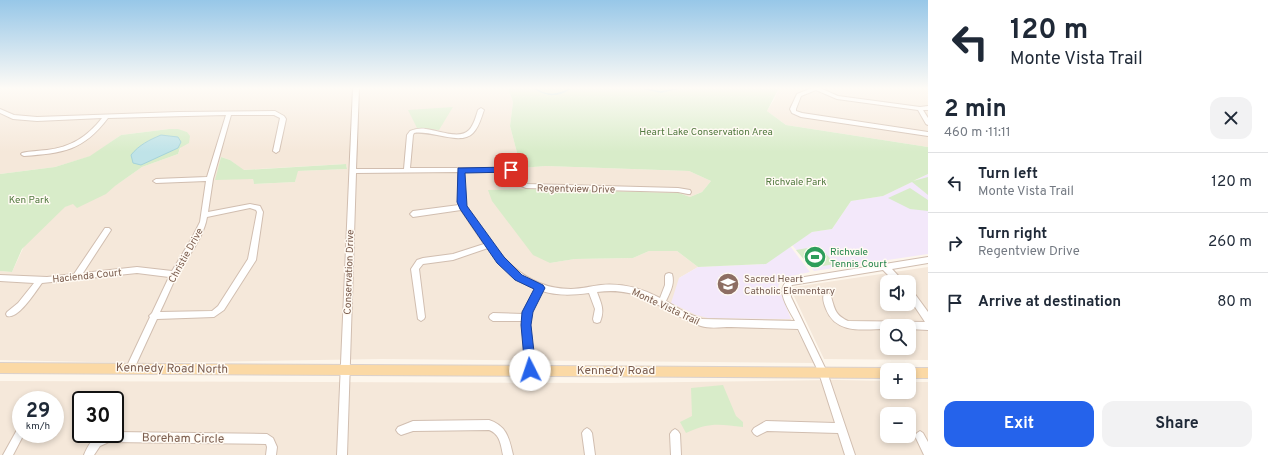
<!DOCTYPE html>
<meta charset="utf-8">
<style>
:root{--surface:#fff;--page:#f2f2f3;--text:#1f2937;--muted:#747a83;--line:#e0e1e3;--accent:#2563eb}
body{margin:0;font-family:Overpass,sans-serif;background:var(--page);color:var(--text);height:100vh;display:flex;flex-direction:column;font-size:15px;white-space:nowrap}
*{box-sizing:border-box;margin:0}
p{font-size:13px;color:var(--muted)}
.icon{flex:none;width:22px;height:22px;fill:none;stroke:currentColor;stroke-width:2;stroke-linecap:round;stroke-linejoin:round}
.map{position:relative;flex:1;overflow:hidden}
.side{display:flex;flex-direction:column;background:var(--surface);width:340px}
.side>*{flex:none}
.top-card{background:#fff;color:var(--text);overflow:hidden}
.controls{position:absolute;left:880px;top:275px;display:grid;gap:8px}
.controls a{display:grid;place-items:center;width:36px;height:36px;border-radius:8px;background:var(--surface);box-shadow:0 2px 6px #0003;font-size:20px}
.speed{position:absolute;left:12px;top:391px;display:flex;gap:8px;font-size:20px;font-weight:700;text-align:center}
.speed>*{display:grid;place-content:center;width:52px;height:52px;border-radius:50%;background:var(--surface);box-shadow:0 2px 6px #0003;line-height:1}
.speed small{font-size:10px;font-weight:400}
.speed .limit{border:2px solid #111;border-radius:6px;background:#fff;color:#111}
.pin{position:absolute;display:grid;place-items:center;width:34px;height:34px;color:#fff;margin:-17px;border-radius:8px;box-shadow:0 2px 6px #0006}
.me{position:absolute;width:44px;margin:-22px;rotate:356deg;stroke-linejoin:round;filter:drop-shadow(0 0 3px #0008)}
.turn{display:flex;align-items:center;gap:14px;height:84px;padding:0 16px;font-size:18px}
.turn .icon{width:52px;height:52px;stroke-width:2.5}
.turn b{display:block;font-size:28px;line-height:34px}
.round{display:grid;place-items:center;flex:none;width:42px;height:42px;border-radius:12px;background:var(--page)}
.head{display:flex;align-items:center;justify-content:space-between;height:68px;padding:0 16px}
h1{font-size:24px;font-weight:700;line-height:30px}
.cta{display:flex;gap:8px;margin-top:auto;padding:8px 16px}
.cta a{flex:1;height:46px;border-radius:12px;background:var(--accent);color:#fff;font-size:16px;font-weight:700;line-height:46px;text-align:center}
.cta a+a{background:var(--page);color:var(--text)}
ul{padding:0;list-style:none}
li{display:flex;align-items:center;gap:12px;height:60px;padding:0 16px;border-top:1px solid var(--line)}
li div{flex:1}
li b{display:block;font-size:15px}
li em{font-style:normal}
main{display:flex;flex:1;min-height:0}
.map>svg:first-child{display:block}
.residential{fill:#f5e8da;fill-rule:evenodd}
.education{fill:#f3e8fa}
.green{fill:#d8ecc9}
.water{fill:#bfe3e8;stroke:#a5d3da}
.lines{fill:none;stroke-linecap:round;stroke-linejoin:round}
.stream{stroke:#a5d3da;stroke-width:1.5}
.minor-casing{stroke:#d1beb0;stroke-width:2}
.major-casing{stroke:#dad1cd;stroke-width:2}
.minor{fill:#fff;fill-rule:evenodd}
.major{fill:#fbd9a5;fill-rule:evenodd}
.route{fill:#2563eb;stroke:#184099}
.labels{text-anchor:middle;stroke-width:3;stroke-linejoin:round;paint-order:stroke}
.park-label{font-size:10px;fill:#537a41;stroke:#fffaf3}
.street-label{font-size:10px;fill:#7a5c4d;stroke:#fffaf3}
.leisure-label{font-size:10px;fill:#27864d;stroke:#fffaf3;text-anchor:start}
.education-label{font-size:10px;fill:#785e54;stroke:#fffaf3;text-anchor:start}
.near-street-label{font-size:12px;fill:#7a5c4d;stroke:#fffaf3}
</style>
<main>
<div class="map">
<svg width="928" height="455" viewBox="0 0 928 455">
<rect width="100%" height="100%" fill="#fdf6ec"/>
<path class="residential" d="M0,88H508L513,102L510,126L521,168L546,166L689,171L711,181L702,192L690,197L679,193L528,189L550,263L575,259L633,258L649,251H677L698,267L679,278L708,318L791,319L814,363L382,359L141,363L0,360V271L12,272L26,242L62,208L119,183L142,167L178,154L187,132L169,129L121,135L91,156L55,167L0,174ZM221,157L230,160L243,170L346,164L347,169L297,171L295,182L254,184L253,179H216Z
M779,88H928V147L786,125L767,111L775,98Z
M928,267V360L824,359L792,292L794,287ZM887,282H909V304H887ZM887,326H909V348H887Z
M837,380L887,381V392H909V382H928V455H0V381L610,383ZM21,400H55V434H21ZM81,400H115V434H81ZM887,414H909V436H887Z"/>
<path class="education" d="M928,174V254L814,271L792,245L812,232L832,229L851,201L883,196Z
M790,246L810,272L787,277L783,278L778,286L791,319L708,318L696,315L671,303L679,278L698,267L766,264Z"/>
<path class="green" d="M508,88H779L767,111L786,125L928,147V174L913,181L928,177V195L912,182L883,196L851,201L832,229L812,232L766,264L698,267L677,251H649L633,258L575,259L550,263L533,255L492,201L488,190L528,189L679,193L690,197L702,192L711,181L689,171L546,166L521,168L510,126L513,102Z
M453,107L439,130L417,128L408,110Z
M169,129H178L187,132L190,136L189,143L180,148L178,154L142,167L115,186L106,194L77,208L73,204L65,207L22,249L12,272L0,271V174L55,167L90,156L121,135Z
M221,157L230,160L244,170L346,164L347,169L298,171L295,182L254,184L253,179L215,180Z
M910,188L928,200V211L910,209L888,198Z
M819,246L835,264L811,268L796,250Z
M723,385L736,416L743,422V427C720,424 708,422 686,433L680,422L692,416L691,388Z"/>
<path class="water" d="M161,135L178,137L181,142L178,148L141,165L133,163L131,155C139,145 149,140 161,135Z"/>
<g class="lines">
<path class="stream" d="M534,88C547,97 558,96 571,88
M641,88L661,92L680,88"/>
<g class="minor-casing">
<path id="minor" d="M353,88H359L356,169H404L407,135L410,131C415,129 420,128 426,129C437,130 460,140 469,130C474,125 476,116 478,110L481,108L484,110C481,118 479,127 473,133C461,146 431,130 414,133L413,135L410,168H511L521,170L526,183L527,184L678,188L690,190L691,192L690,194H688L678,192L526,188L521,186L516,173L511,172H464V202L466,206C493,245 517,289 571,289C581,289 591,286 601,285C623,283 641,288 660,298L665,285V276L666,274L669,273L672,274C675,284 670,292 666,301L686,313L702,319L795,321C788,308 772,286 792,279L928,257V263L892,269L904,282H895L883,270L792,285L790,287L791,297L827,372L855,455H845L838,433L767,431L757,436L754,434L752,431L754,428L766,421L835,423L819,373L798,329C776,328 753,328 731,327C722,327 710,329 701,326C691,323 682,318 673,313C646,298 630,288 597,292C601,303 605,310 600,322L597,323L594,322L593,319L595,309L589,293C573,295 558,296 542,291L531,312L530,325L534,370L533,373L530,374L527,373L526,370L522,321H493L490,319L489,317L490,315L493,313L523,314L524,310L536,289C516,282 500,265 488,248L453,260L423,264L419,269L425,317L424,319L421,321L418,319L411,269L417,260L423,258L453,254L484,244L461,210L413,217L410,214L413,211L459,205L458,202V172L356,173L347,455H337Z
M812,88H820L838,96L920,107L928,106V110H923L928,118V125L926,124L918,110L837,99L816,90L801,96L796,109V111L802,113L928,132V136L801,117L792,113L790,109L797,94Z
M0,109L14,115L37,117L178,112L275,111L284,116L286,119L279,151L276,153L273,151L280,118L274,115H231L213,179L208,212L250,204L260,206L263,212L256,260L224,310L214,317L157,319L133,371L130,372L127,371L126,368L150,317L149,316L152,313L169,277L137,273L42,283C36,291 18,320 7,316L6,314L7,312L18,303L34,283L0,281V275L47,277L74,274L105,228H109L111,230L83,273L137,267L172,271L192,238L200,222L206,181L156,183L153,181L156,179L207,177L226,115L108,118C83,151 63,153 24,156L22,155L21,154L22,153C30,151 39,151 47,150C71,147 87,137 102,118L37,121L13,119L0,113ZM250,208L256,210L257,212L248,259L218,306L212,311L160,312C166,300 171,287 177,275C187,258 204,237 207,217Z
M909,289L912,290L928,312V330L909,329V326H887V329C864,329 836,335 826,309C824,304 822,298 824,294L827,293L830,294C835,307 833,314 848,321L928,322H925L909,298Z
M489,420C507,426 509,438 513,455H503C501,445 500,434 489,430L413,431L401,435L398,433L396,430L398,427L413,421Z
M21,426V434H24L13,455H3L18,428Z
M587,428L590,430L592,433L595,455H585L582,433L584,430Z
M675,429L678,431L680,434L681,455H671L670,434L672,431Z
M920,431L923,433L928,442V455H924L915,436L917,433Z
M115,432L267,434L273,438L277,447L276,455H266L267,447L266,444L109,442L100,446L94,455H84C91,438 97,434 115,434Z"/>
</g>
<g class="major-casing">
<path id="major" d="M0,363L887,368L891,370H887V378L0,373Z
M909,368H928V378H909V370H905Z"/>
</g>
<use href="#minor" class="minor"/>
<use href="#major" class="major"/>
</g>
<linearGradient id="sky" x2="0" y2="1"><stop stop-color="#97c7e8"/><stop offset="0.58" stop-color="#fefbf6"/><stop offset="1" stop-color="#fefbf6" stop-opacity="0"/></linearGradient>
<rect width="928" height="152" fill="url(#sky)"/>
<path class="route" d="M511,167L513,168V172L465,173L467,206L504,257L522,275L543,285L545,288L533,312L531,325L536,370L534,373L530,375L526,373L525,370L521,325L522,312L534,289L515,280L497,263L460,209L457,202L458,168Z"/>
<defs>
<g id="stadium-disc" transform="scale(1.15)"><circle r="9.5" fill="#2e9e5b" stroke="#fffaf3"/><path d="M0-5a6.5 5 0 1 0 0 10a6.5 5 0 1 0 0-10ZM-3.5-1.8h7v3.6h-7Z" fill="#fff"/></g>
<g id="school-disc" transform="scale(1.15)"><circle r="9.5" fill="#8d6e63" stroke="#fffaf3"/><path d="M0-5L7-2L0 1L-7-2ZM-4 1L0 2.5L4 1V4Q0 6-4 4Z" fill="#fff"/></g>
</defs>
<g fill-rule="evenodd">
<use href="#stadium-disc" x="815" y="257"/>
<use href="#school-disc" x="728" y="284"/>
</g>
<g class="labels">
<g class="park-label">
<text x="706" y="135">Heart Lake Conservation Area</text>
<text x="796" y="185">Richvale Park</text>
<text x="29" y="203">Ken Park</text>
</g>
<g class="street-label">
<text transform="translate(576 188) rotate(1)" y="4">Regentview Drive</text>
<text transform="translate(185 255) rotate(-61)" y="4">Christie Drive</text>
<text transform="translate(348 272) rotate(-88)" y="4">Conservation Drive</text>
<text transform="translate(87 275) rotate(-6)" y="4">Hacienda Court</text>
<text transform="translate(666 306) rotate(25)" y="4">Monte Vista Trail</text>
</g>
<g class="leisure-label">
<text x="830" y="255">Richvale<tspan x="830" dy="12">Tennis Court</tspan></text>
</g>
<g class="education-label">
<text x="744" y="282">Sacred Heart<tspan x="744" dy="12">Catholic Elementary</tspan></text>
</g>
<g class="near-street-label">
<text transform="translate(172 368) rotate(1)" y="4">Kennedy Road North</text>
<text x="616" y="374">Kennedy Road</text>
<text transform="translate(183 438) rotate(1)" y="4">Boreham Circle</text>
</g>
</g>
</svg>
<div class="controls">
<a><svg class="icon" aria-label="sound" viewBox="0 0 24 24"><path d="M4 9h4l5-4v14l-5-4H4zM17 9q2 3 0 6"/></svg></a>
<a><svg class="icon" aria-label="search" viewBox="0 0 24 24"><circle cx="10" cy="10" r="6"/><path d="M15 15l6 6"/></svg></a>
<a>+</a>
<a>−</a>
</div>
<div class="speed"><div>29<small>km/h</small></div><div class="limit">30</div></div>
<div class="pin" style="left:511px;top:170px;background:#d93025"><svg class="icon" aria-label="arrive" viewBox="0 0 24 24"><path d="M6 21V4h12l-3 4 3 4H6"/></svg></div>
<svg class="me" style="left:530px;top:370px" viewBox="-20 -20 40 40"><circle r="19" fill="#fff"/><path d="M0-13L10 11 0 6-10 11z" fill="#2563eb"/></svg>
</div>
<section class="side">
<div class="top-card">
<div class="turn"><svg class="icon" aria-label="left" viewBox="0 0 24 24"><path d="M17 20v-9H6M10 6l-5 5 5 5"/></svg><div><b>120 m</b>Monte Vista Trail</div></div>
</div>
<div class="head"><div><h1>2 min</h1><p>460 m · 11:11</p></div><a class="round"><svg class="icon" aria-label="close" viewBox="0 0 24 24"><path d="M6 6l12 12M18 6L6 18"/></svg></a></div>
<ul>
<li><svg class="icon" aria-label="left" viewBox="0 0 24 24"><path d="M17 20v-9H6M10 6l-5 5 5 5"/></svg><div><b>Turn left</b><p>Monte Vista Trail</p></div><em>120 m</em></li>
<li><svg class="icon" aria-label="right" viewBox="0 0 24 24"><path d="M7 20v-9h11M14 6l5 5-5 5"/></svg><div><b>Turn right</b><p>Regentview Drive</p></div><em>260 m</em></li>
<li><svg class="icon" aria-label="arrive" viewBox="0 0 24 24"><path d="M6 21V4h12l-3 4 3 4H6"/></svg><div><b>Arrive at destination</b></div><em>80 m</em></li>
</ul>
<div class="cta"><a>Exit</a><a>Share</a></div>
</section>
</main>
